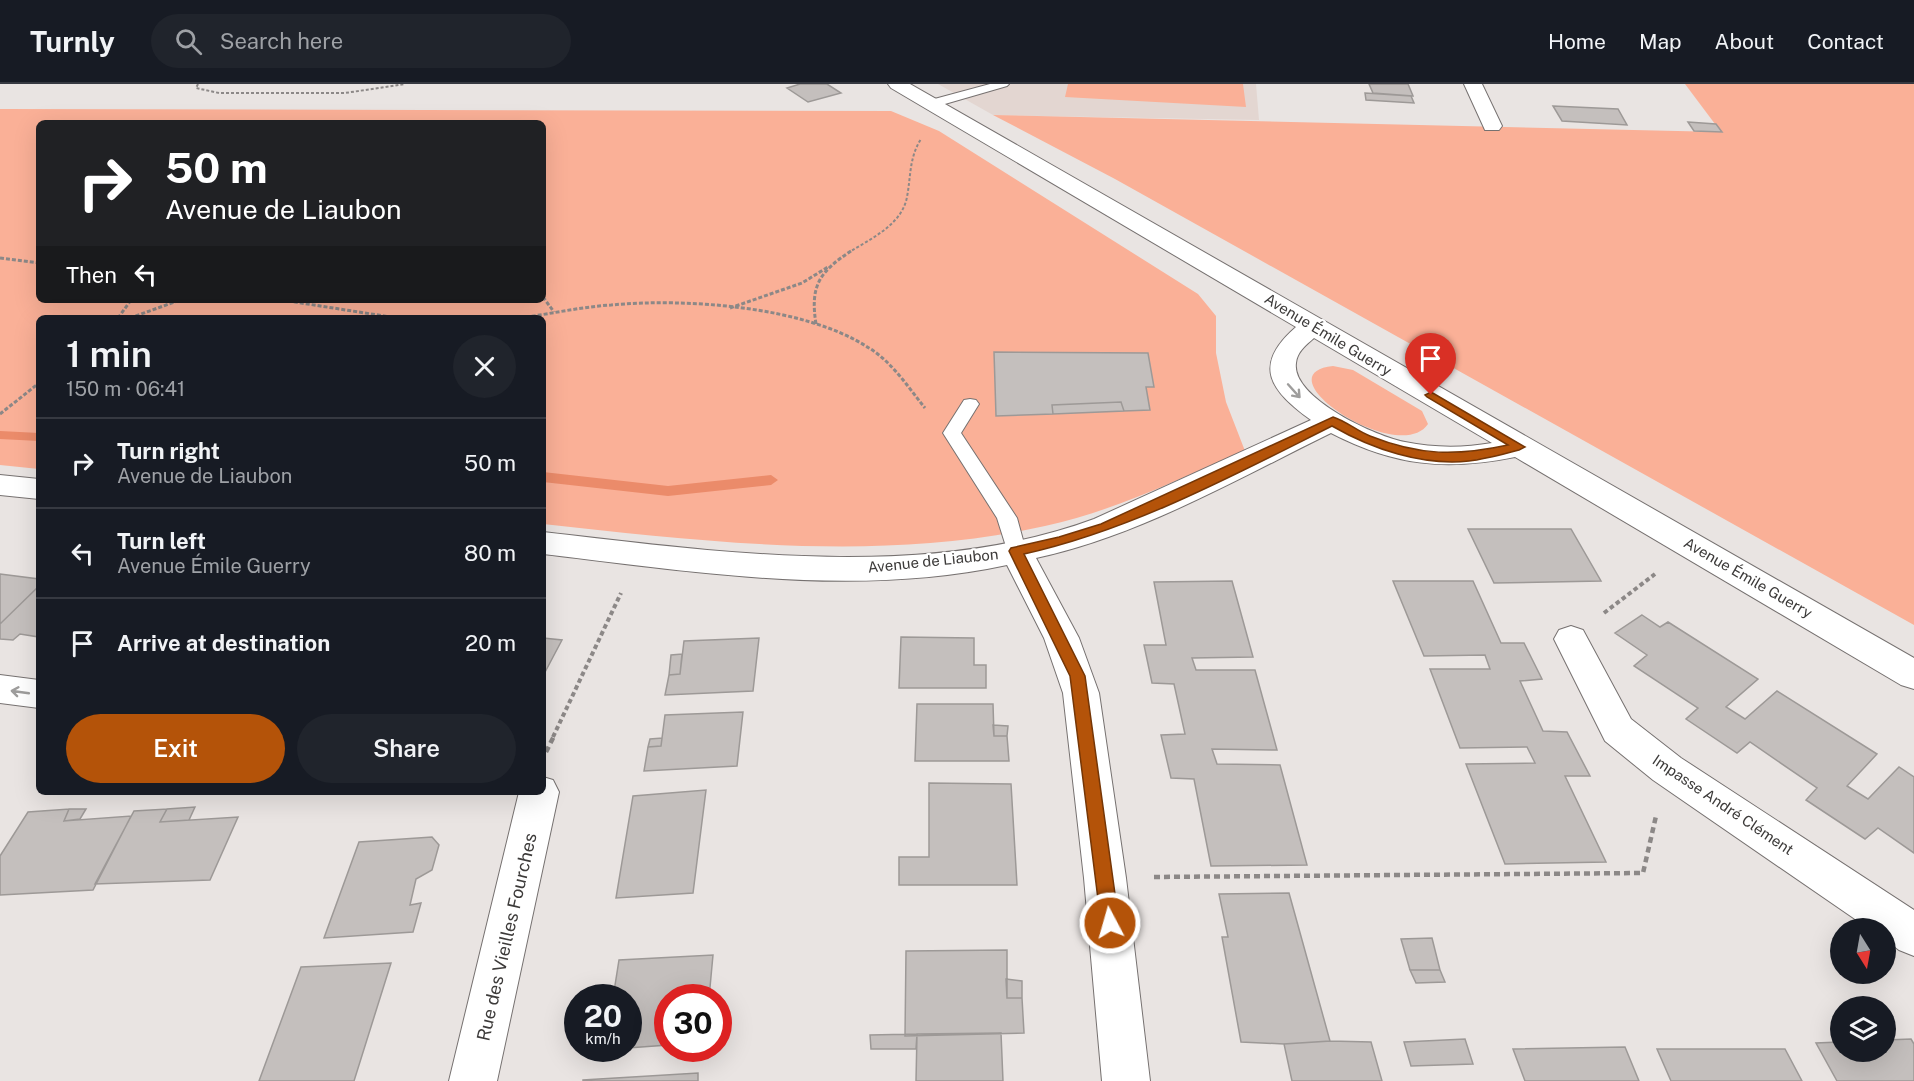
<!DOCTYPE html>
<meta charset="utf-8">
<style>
:root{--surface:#171b24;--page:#20242c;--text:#f1f3f6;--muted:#9ea1a6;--line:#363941;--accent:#b45309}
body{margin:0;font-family:"Public Sans",sans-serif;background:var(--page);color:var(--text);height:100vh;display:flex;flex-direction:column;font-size:22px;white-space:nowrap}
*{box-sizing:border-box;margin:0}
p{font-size:20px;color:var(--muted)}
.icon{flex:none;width:33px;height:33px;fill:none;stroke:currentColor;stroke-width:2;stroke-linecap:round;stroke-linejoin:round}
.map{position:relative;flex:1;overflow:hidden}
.sheet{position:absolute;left:36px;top:231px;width:510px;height:480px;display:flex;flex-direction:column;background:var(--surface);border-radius:9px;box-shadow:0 6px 24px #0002}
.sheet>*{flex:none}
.banner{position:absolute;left:36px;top:36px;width:510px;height:183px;border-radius:9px;box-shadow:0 6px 24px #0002;background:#202124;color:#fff;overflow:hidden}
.needle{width:39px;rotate:169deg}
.buttons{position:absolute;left:1830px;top:834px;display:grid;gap:12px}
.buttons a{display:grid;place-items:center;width:66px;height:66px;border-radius:50%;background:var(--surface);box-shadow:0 6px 24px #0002;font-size:30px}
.speed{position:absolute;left:564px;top:900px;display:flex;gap:12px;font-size:30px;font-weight:700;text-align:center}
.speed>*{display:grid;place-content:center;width:78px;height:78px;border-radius:50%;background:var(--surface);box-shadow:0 6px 24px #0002;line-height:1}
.speed small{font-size:15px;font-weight:400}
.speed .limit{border:9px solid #d22;background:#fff;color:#111}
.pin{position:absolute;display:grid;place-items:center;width:51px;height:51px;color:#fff;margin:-62px -26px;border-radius:50% 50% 50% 0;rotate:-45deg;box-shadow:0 0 6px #0007}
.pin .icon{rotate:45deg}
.me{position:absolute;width:66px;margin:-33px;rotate:354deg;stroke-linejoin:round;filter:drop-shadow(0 0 4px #0008)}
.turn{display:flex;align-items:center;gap:21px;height:126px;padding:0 30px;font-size:27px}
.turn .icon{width:78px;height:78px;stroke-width:2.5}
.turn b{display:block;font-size:42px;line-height:51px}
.then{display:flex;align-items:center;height:57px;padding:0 30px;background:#0003;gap:12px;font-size:22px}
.round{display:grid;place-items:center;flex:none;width:63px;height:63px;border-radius:32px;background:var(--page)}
.head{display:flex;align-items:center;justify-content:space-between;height:102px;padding:0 30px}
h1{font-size:36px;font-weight:600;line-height:45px}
.primary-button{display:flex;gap:12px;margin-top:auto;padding:12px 30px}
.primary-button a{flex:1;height:69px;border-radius:36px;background:var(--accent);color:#fff;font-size:24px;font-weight:600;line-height:69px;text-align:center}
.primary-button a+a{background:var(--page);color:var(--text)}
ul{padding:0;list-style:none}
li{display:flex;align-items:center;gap:18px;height:90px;padding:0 30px;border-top:2px solid var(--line)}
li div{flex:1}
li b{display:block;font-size:22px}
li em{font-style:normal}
header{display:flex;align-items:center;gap:36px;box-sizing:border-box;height:84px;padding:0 30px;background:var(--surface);border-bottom:2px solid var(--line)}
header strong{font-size:28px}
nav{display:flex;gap:33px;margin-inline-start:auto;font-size:21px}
.search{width:420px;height:54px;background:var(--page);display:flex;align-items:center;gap:15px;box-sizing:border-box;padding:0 21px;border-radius:33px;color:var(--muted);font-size:22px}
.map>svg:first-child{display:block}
.built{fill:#e3d6d1}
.green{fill:#fab097;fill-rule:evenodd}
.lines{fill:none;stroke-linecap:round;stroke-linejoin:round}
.stream{fill:#eb8b6a;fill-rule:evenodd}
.building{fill:#c4bfbd;stroke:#9d9997;stroke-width:1.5}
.lane-casing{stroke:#767170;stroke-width:2}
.street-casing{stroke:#767170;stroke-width:2}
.path-far3{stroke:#8c8887;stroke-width:2;stroke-dasharray:3 2;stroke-linecap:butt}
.path-far2{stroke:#8c8887;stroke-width:3;stroke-dasharray:4 2;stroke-linecap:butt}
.path-far1{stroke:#8c8887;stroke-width:4;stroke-dasharray:4.5 3;stroke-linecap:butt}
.path{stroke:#8c8887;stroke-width:4.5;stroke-dasharray:6 4;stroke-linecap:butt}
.lane{fill:#fff;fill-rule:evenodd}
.street{fill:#fff;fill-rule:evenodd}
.oneway{stroke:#9e9d9c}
.route{fill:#b45309;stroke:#753606;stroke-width:1.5}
.labels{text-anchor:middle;stroke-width:4.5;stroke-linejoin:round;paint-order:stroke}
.street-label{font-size:15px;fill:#3d3b3a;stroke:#fff}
.near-street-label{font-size:18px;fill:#3d3b3a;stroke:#fff}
</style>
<header>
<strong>Turnly</strong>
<div class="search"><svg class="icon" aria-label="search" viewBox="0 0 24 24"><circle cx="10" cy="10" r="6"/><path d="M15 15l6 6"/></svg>Search here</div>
<nav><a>Home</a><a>Map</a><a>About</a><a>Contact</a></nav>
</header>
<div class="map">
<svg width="1914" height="997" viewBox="0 0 1914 997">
<rect width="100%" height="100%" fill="#e9e4e2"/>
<path class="built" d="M938,0H1256L1259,36L993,31Z"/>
<path class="green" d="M1068,0H1243L1246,23L1065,13Z
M1685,0H1914V541L1115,95L993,31L1721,48Z
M0,25L891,27L939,47L1198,210L1216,232V269L1226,318L1245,367C1180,394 1115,427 1045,442C880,479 709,458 543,440V234H39V385L0,381ZM39,39H543V216H39Z
M1333,282L1353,286L1422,327L1428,340C1399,383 1259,290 1333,282Z"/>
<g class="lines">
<path class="stream" d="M0,347L39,349V357L0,355Z
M543,388L668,402L771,391L778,396L771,401L668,412L543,398Z"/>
</g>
<path class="building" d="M800,0H827L841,9L808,18L787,4Z
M1369,0H1408L1413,12L1373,9Z
M1365,9L1411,12L1414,19L1366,16Z
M1553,22L1618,25L1627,41L1562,37Z
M1688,38L1716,40L1722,48L1694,47Z
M994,268L1148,269L1154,303H1146L1150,326L1124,327L1121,318L1052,321L1053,330L996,332Z
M1121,318L1124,327L1053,330L1052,321Z
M1468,445H1571L1601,497L1494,499Z
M0,490L39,495V502L0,540Z
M1232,497L1253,573L1192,574L1196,586H1255L1277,666L1212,665L1217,680L1280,681L1307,781L1211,782L1194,695L1171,694L1161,651L1185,650L1174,600L1152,599L1144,561H1166L1154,498Z
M1393,497H1473L1501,559H1524L1542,595L1520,597L1543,647L1567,648L1590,692H1565L1606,778L1505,780L1466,680L1535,679L1527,663L1460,664L1430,585H1490L1485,571L1424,572Z
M39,502V553L20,550L13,556L0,555V540Z
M1642,531L1660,543L1668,538L1758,595L1726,623L1745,635L1777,607L1877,670L1847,702L1868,715L1899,683L1914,693V769L1878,744L1865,755L1806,716L1817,704L1750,658L1737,669L1686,635L1698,624L1634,582L1647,571L1615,549Z
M901,553L974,554V581H986V604H899Z
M543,554L562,556L543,592Z
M759,554L753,607L665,611L669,591L680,590L684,557Z
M682,570L680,590L669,591L671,571Z
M917,620H993L994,652H1007L1009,677H915Z
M743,628L737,682L644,687L648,663L661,662L665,631Z
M993,641L1008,642L1007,652H994Z
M662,654L661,662L648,663L650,655Z
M929,699L1011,700L1017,801H899V773H929Z
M706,706L693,809L616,814L633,712Z
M195,723L189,736L160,738L167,725Z
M69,725H86L80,735L64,737Z
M69,725L64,737L131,732L93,806L0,811V772L28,728Z
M167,725L160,738L238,733L210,796L95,800L134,727Z
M432,753L439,761L432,786L416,795L410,821L421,819L413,848L324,854L359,758Z
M1289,809L1330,957L1284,960L1241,958L1222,853H1228L1219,810Z
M1432,854L1440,886H1410L1401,855Z
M1007,866V914H1022L1024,949L905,952L906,867Z
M713,871L709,914H668V961L628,964V914H613L619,876Z
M391,879L354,997H259L301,883Z
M1410,886H1440L1445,898L1416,899Z
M1006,895L1022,897V914H1007Z
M1001,949L1003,997H916L917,950Z
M917,950L916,965H871L870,951Z
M1465,955L1473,980L1411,982L1404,958Z
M1911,955L1914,960V997H1837L1816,959L1840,958V968H1886V956Z
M1330,957L1371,958L1382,997H1292L1284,960Z
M1625,963L1639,997H1525L1513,965Z
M1657,965H1785L1802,997H1671Z
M698,989V997H583V996Z"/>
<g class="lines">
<g class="lane-casing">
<path id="lane" d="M990,0H1009L1007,2L931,24L925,20L927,17Z
M970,315L976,316L979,320L961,349L1017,434L1026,467L1023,472L1016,474L1009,472L997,434L943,349L964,316Z"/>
</g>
<g class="street-casing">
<path id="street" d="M888,0H910L1914,574V605L1901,601L1515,373C1446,387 1395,382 1331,349C1237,395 1139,452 1036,474L1079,554L1099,609L1126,794L1150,997H1102L1084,794L1063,609L1044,554L1007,481C855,514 695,488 543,470V448C718,468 925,498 1094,435L1311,336C1271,307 1251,282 1296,243L891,4ZM1314,254L1492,359C1463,364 1434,364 1405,358C1377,353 1291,314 1296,279C1297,268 1306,261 1314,254Z
M1464,0H1482L1502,42L1499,46H1485Z
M0,391L39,395V415L0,411Z
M1571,542L1583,546L1631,635L1681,674L1914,826V872L1899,866L1886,856V844H1868L1653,696L1605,657L1554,555L1559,546Z
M0,591L39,596V624L0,619Z
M543,693L553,696L559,708L497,997H449L519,708H543Z"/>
</g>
<path class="path-far3" d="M198,0L196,4L219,9H345L405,0
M848,169C870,155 902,141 907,113C911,92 909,74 921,55"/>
<path class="path-far2" d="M0,174L39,179
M543,213L554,228
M282,216L397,234
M730,224L802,199L828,183
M118,234L131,216
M130,234L180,216
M520,234C550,230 580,223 611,221C686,214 805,222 869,264C892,278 908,303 925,324
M816,240C810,202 819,188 851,167
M0,330L39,299"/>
<path class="path-far1" d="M1604,529L1655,490
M553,653L621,509"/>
<path class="path" d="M546,668L554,652
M1154,793L1643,789L1656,732"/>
<use href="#lane" class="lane"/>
<use href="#street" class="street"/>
</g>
<defs><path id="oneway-shaft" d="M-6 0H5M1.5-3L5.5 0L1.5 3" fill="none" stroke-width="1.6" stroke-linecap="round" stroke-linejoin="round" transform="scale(1.5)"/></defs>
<g class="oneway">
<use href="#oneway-shaft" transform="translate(1294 307) rotate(48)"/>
<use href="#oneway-shaft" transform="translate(20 608) rotate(-172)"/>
</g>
<path class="route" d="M1431,308L1525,363L1519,366C1503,370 1486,375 1469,377C1422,382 1372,365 1332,342C1234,391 1132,446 1024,470L1085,592L1119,839L1116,845L1110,847L1104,845L1101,839L1070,592L1009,467L1011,464L1059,453L1101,440L1333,333C1346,337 1357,347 1370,352C1420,372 1457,372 1508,361L1427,313L1425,311Z"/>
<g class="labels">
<g class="street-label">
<text transform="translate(1328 251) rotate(31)" y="5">Avenue Émile Guerry</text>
<text transform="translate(933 477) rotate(-6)" y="5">Avenue de Liaubon</text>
<text transform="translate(1748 494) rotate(30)" y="5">Avenue Émile Guerry</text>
<text transform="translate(1723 721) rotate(34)" y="5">Impasse André Clément</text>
</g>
<g class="near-street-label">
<text transform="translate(507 853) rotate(-77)" y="6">Rue des Vieilles Fourches</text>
</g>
</g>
</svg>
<div class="buttons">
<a><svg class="needle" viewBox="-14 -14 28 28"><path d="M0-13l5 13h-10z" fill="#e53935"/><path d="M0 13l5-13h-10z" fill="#9ea1a6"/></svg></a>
<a><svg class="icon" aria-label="layers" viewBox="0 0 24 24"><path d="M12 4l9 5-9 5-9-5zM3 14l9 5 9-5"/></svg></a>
</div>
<div class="speed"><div>20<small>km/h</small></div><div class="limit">30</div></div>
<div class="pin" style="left:1431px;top:311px;background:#d93025"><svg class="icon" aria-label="arrive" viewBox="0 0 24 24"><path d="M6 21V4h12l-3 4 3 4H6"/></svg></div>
<svg class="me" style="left:1110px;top:839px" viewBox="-20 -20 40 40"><circle r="17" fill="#b45309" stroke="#fff" stroke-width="3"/><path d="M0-11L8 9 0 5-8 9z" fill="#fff"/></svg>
<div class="banner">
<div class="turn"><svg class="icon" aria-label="right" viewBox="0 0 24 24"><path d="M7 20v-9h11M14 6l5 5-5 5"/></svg><div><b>50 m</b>Avenue de Liaubon</div></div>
<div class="then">Then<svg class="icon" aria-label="left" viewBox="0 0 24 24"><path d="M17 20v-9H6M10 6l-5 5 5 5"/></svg></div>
</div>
<section class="sheet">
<div class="head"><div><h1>1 min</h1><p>150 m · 06:41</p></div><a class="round"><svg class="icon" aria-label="close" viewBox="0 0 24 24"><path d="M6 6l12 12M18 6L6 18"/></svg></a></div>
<ul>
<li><svg class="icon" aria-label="right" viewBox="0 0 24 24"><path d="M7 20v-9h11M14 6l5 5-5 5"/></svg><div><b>Turn right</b><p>Avenue de Liaubon</p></div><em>50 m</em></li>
<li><svg class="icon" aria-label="left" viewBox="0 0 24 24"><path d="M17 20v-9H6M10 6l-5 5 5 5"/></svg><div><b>Turn left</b><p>Avenue Émile Guerry</p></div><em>80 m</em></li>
<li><svg class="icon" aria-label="arrive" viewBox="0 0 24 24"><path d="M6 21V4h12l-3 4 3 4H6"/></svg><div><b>Arrive at destination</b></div><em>20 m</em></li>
</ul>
<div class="primary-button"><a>Exit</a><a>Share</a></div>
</section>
</div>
